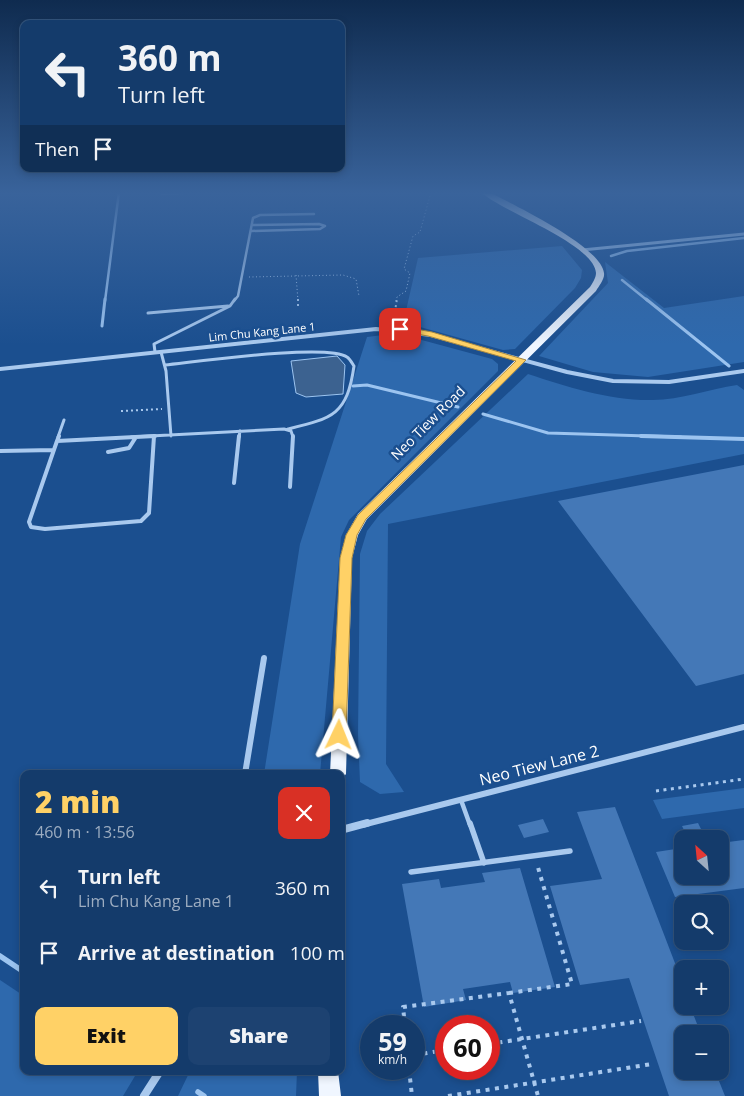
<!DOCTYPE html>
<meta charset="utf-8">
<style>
:root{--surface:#143b6b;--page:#1d4271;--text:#f1f3f6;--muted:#9dadc1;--line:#33557e;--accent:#ffd166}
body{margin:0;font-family:"Open Sans",sans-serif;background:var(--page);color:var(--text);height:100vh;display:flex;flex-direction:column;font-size:19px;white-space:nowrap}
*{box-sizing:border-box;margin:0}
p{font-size:16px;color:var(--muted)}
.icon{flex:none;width:28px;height:28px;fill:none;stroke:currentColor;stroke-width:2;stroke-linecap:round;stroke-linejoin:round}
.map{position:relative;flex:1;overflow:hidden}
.panel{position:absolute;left:20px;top:770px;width:325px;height:305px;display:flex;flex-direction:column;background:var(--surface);border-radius:10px;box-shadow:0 2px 8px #0003,0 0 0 1px var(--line)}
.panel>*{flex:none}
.banner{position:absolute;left:20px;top:20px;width:325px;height:152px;border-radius:10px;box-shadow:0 2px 8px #0003,0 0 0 1px var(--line);background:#143b6b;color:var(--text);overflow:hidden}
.needle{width:32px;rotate:333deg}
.controls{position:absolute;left:674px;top:830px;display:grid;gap:10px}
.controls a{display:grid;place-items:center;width:55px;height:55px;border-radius:10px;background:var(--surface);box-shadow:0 2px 8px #0003,0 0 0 1px var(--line);font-size:25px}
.speed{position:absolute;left:360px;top:1015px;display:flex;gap:10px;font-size:25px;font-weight:700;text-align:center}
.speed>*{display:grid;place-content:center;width:65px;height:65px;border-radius:50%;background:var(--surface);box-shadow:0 2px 8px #0003,0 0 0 1px var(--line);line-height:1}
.speed small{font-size:12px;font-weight:400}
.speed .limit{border:8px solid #d22;background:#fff;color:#111}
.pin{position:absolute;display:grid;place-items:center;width:42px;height:42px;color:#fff;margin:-21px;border-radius:10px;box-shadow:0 2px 8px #0006}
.me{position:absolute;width:55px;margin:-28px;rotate:2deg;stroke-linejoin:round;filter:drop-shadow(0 0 4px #0008)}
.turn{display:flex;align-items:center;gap:18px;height:105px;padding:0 15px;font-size:22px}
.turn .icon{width:65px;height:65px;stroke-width:2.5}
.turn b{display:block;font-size:35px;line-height:42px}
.then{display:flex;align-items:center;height:48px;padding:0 15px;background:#0003;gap:10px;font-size:19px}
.round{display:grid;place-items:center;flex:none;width:52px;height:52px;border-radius:10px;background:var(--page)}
.summary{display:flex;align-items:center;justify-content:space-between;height:85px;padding:0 15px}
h1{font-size:30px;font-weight:800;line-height:38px;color:var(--accent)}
.button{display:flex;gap:10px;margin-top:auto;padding:10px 15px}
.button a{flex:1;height:58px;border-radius:10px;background:var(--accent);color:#111;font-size:20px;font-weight:800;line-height:58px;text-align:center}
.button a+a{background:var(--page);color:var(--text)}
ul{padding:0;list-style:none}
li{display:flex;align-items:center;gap:15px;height:65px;padding:0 15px}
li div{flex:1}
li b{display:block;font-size:19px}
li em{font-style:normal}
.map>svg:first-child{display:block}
.green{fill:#2e69ad}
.water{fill:#3c6290;stroke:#9cc4f0}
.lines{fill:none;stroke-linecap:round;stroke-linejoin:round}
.stream-far3{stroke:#9cc4f0;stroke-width:2.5}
.stream-far2{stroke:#9cc4f0;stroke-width:3}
.stream-far1{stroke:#9cc4f0;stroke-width:4}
.stream{stroke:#9cc4f0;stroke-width:5.5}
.building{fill:#4478b7}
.path-far3{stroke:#a9c9ee;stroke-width:1;stroke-dasharray:1 2.5;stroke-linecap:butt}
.path-far2{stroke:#a9c9ee;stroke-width:2;stroke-dasharray:2 3;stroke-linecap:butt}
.path-far1{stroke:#a9c9ee;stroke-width:3;stroke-dasharray:3 4.5;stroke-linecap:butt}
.path{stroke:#a9c9ee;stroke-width:4;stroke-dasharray:4 5.5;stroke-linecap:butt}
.lane-far4{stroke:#a9c9ee;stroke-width:2.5}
.lane-far3{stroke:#a9c9ee;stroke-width:3}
.lane-far2{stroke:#a9c9ee;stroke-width:4}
.lane-far1{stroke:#a9c9ee;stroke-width:4.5}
.lane{stroke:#a9c9ee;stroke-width:5.5}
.street-far3{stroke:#a9c9ee;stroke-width:3}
.street-far2{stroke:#a9c9ee;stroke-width:4}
.street-far1{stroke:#a9c9ee;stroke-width:6}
.street{stroke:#a9c9ee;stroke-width:8}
.primary{fill:#f0f6ff;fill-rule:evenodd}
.route{fill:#ffd166;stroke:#a68842}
.labels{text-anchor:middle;stroke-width:5;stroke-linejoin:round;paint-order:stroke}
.far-street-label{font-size:11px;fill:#fff;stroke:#1b4f8f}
.street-label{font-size:14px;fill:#fff;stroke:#1b4f8f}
.near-street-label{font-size:16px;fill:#fff;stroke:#1b4f8f}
</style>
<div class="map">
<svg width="744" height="1096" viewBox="0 0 744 1096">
<rect width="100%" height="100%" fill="#1b4f8f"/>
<path class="green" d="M562,246L582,270L581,278L575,288L515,349L503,350L420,327L405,315L418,258Z
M605,262L664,308L744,296V362L648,377L593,372L539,356L608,283Z
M383,335L407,336L492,359L498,364V371L349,520L341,537L320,774H264L300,544L367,337Z
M528,374C567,387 611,401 653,400C680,400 710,389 737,385L744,390V454L388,524L386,764L404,792L380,794L360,782L358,735L360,554L367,531L380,514Z
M744,788V808L662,819L653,800Z
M0,980L24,996V1071H138L123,1096H0Z
M190,1071H297L296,1096H178Z"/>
<path class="water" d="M337,356L345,365L343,394L306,397L296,393L291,361Z"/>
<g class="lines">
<path class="stream-far3" d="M611,256L627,251L744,238
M622,280L648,301
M105,301L119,192"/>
<path class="stream-far2" d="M646,299L729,366
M102,326L105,299
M353,386L367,385L458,407
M483,414L548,433L681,437"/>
<path class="stream-far1" d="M641,436L744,439"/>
<path class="stream" d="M0,956L24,972
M198,1092L204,1096"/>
</g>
<path class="building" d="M744,465V674L696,686L558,501Z
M615,807L678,971L682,985V1006H690L701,1034H682V1071H715L725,1096H669L629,978L580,985L550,886L602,879L577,812Z
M543,819L549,832L524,838L518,825Z
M698,823L703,833L687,836L682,826Z
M744,840V888L675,897L656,852L682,848V876H720V843Z
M520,868L555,987L513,993L510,982L463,989L466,1000L424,1007L402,884L439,879L441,888L485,882L482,873Z"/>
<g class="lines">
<path class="path-far3" d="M296,275L298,301
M249,277L343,275L356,279L359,296
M396,301L397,297L406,291L410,273L404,269L413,236L420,232L431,192"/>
<path class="path-far2" d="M298,299V307
M394,317L397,299
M121,411L162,409"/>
<path class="path-far1" d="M656,791L744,779"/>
<path class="path" d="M509,993L572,984L537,864
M405,1026L403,1007L509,993L538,1096
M489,1044L641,1021
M414,1055L446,1050
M409,1069L412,1096
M448,1096L652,1064"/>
<path class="lane-far4" d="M162,194L199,192
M251,231L320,229L325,226L319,224L252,225
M234,301L238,296L253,218L260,215L314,214"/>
<path class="lane-far3" d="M148,313L228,306
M155,352L154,344L230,306L235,299
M161,352L166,371L171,436
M165,365C195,362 327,343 347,357C350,359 352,363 354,366C347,415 333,418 288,429
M58,437L64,420
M131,437L284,429L291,431L293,437
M239,437L240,431"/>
<path class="lane-far2" d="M154,436L149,513L141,521L45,529L31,527L29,522L57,441L155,436
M57,441L59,436
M0,451L54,450
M108,452L129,448L136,437
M234,483L239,436
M290,487L293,436"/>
<path class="lane-far1" d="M461,800L470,825"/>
<path class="lane" d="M470,823L484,863
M411,872L570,851"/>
<path class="street-far3" d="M582,250L744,234"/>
<path class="street-far2" d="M0,369L376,329L431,335L567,372L613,381L669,382L744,371"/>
<path class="street-far1" d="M245,774L264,658
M362,825L744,727"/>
<path class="street" d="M341,830L367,823
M144,1096L160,1071"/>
<path class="primary" d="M481,192H489C512,204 601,246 604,273C605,279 599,286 596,291L367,519L358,535L352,558L346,774L341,780V774H330L340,558L346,535L358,514L590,287C592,284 596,278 596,273C594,243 500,211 481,192Z
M318,1071H338L341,1096H319Z"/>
</g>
<linearGradient id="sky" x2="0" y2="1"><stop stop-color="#0f2b4f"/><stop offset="0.56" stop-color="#39639b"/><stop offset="1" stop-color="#39639b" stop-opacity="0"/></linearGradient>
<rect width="744" height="345" fill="url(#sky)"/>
<path class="route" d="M400,326L432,332L526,360L366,519L357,535L352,558L346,735L344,739H334L332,735L340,558L346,535L358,515L516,361L428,336L397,331V327Z"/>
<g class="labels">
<g class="far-street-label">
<text transform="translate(262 332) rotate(-6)" y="4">Lim Chu Kang Lane 1</text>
</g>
<g class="street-label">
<text transform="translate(428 423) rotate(-45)" y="5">Neo Tiew Road</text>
</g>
<g class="near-street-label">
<text transform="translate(539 765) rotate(-14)" y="6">Neo Tiew Lane 2</text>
</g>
</g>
</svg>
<div class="controls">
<a><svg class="needle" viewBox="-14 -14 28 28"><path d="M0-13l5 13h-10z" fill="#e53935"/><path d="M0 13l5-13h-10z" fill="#9dadc1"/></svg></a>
<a><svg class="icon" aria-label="search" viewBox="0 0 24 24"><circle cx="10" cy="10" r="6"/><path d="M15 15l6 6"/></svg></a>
<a>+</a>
<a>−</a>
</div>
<div class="speed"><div>59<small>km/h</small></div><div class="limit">60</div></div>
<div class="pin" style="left:400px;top:329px;background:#d93025"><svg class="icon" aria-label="arrive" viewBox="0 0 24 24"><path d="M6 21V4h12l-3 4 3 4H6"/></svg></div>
<svg class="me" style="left:339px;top:735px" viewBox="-20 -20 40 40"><path d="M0-17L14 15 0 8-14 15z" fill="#ffd166" stroke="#fff" stroke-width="4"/></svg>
<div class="banner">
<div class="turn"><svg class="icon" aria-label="left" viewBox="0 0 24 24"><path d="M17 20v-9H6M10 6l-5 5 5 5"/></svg><div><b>360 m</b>Turn left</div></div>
<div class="then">Then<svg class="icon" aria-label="arrive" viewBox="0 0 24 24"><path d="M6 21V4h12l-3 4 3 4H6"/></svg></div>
</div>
<section class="panel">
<div class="summary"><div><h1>2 min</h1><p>460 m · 13:56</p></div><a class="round" style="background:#d93025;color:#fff"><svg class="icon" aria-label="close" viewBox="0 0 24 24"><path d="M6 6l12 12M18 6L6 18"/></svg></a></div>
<ul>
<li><svg class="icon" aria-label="left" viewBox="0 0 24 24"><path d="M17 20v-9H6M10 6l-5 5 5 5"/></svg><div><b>Turn left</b><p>Lim Chu Kang Lane 1</p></div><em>360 m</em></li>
<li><svg class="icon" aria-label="arrive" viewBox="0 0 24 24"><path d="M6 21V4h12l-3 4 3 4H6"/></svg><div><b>Arrive at destination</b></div><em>100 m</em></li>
</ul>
<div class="button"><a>Exit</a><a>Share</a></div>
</section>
</div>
